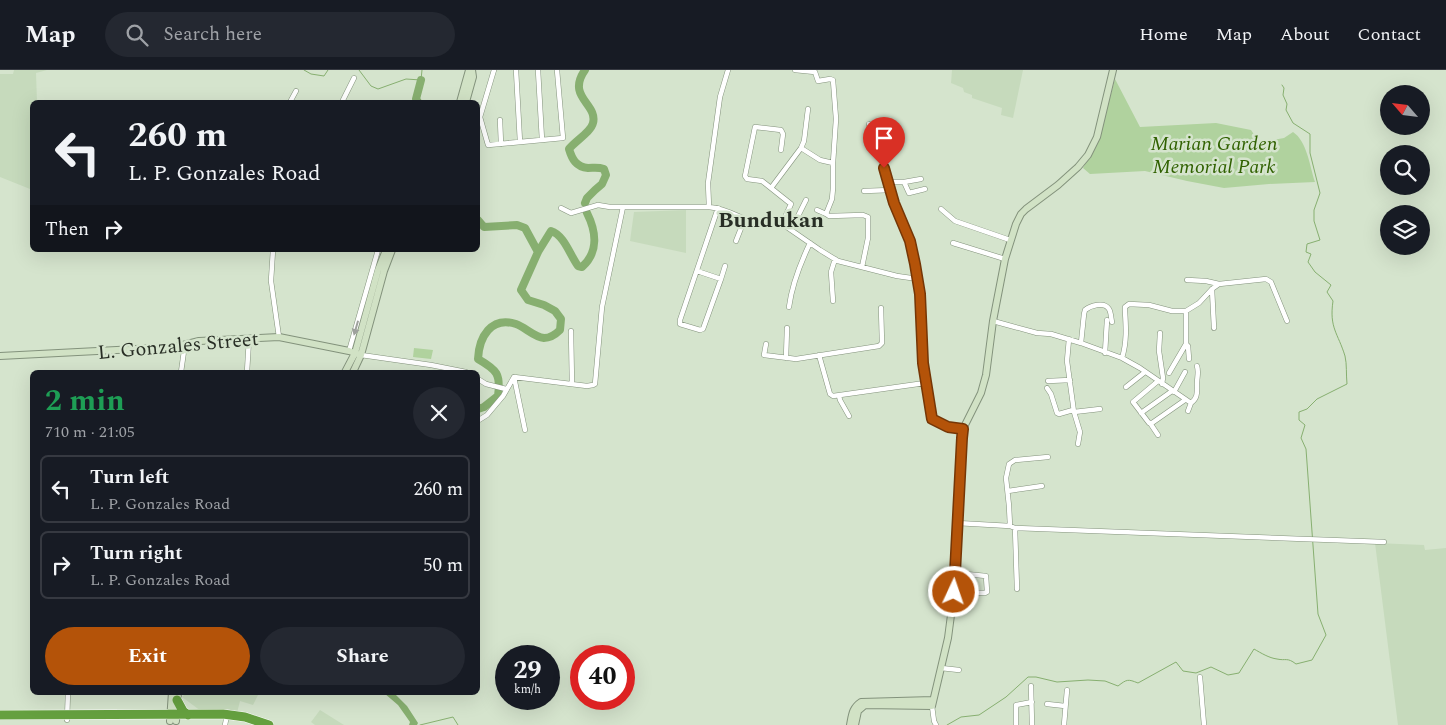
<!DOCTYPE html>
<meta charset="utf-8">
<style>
:root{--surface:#171b24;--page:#242831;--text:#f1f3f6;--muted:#9ea1a6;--line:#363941;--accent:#b45309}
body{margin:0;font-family:Spectral,serif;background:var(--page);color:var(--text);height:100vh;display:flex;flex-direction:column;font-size:19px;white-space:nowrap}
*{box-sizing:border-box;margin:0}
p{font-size:16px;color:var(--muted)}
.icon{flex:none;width:28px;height:28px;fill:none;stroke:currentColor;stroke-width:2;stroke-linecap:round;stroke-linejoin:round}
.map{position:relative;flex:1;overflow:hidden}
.details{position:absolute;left:30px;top:300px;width:450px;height:325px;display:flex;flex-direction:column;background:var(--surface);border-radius:8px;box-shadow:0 5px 20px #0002}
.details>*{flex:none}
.guide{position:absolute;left:30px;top:30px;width:450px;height:152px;border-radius:8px;box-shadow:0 5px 20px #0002;background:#171b24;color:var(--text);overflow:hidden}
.needle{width:32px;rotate:298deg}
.tools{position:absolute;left:1380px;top:15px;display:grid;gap:10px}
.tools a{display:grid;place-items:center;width:50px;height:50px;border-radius:50%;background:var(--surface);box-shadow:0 5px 20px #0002;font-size:25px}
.speed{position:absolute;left:495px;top:575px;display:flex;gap:10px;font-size:25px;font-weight:700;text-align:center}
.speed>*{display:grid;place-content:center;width:65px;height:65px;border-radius:50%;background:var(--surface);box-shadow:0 5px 20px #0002;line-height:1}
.speed small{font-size:12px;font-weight:400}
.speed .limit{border:8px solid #d22;background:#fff;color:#111}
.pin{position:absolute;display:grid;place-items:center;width:42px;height:42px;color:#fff;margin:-51px -21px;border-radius:50% 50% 50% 0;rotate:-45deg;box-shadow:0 0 5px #0007}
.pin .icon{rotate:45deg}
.me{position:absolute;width:55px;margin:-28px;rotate:3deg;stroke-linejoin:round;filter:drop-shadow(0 0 4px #0008)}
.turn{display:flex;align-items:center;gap:18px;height:105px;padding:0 15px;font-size:22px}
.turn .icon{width:65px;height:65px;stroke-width:2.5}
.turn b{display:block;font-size:35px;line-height:42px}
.then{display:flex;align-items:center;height:48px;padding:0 15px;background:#0003;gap:10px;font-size:19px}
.round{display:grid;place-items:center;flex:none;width:52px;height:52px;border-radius:26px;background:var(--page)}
.head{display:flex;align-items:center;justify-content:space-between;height:85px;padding:0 15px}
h1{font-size:30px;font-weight:700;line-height:38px;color:#1e9e55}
.action{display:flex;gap:10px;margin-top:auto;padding:10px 15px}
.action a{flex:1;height:58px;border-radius:30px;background:var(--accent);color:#fff;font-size:20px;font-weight:700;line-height:58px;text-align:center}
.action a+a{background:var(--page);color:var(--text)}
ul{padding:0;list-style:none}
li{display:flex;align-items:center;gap:15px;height:68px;margin:0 10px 8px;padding:0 5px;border:2px solid var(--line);border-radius:8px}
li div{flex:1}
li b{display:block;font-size:19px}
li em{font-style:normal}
header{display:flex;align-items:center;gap:30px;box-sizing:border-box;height:70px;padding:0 25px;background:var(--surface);border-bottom:1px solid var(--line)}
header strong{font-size:24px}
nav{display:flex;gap:28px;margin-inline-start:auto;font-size:18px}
.search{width:350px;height:45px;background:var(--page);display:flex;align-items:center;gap:12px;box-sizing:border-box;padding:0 18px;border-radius:28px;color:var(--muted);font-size:19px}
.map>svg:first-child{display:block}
.built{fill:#c6dabc}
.green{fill:#b0d29e}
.water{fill:#87af70}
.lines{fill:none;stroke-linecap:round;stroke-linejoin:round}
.stream{stroke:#87af70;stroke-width:1}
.river{stroke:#87af70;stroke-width:8}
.street-casing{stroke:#83927c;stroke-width:5.5}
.secondary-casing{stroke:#83927c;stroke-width:8}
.highway-casing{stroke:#fff;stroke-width:10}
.street{stroke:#fff;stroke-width:4.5}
.secondary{stroke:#d1e2c5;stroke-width:6}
.highway{stroke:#65a03f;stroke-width:9}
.oneway{fill:#9ea19d}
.route-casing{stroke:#753606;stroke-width:12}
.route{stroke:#b45309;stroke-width:9}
.labels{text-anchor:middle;stroke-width:5;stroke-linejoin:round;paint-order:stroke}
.park-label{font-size:20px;font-style:italic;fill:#306100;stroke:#d5e4cd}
.street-label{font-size:20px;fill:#282e25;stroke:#d5e4cd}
.quarter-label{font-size:22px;font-weight:bold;fill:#282e25;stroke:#d5e4cd}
</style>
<header>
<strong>Map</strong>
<div class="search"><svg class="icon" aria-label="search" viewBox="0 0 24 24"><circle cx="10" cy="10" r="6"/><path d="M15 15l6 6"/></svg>Search here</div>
<nav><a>Home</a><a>Map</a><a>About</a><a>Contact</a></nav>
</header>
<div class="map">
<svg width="1446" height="655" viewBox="0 0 1446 655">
<rect width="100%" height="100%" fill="#d5e4cd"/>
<path class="built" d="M14,0H47L36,3L37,32H32V110L30,119L0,107V4H13Z
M952,0H1023L1013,48L1001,45L1002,38L972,28V25L964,22L963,18L951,13Z
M686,140V183L630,171L634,142Z
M1375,473L1424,475L1425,480L1446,478V655H1398Z
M186,623H259L253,635L240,631L237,643L201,641L182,627Z
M320,640L344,655H315L311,652Z"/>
<path class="green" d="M1115,9L1140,57L1216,53L1251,60L1255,66L1256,73L1284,68L1293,62C1307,71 1310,97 1315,112L1269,114L1224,118L1187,111L1145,101L1090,104L1083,98L1099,68Z
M414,278L433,280L431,289L413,287Z"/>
<path class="water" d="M384,623H394L407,636L418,653L417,655H409L410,652L398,635Z"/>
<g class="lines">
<path class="stream" d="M304,0L311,4L324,6L328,0
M359,0L371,16L378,19L406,9L421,10L422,0
M420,655L453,647L458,655
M947,655L961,647L979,645L1006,627L1028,607H1036L1057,612L1088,610L1105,611L1118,616C1127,609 1128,609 1138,613L1176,592L1183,601L1196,603L1211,597L1228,605L1239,603L1254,579C1261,583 1269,588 1277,589C1286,591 1287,587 1296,594L1312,590L1326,565L1318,544L1306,379L1301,368L1305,355L1299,350V342L1307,339L1317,329L1347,314C1346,305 1347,294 1345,286C1338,263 1329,258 1333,231L1327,222L1331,215L1315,202L1308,192L1311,184L1306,182L1307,174L1320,170L1314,151V140L1320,123L1310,83V64L1293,53L1286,40L1287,34L1283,25L1284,18L1282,15"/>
<path class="river" d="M585,0C566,27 598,34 593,53C591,62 575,71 569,79C572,89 576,97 588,98C594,98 598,97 604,99L606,105L602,114L595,120L587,128L585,133
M418,32L416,29L421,10
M478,150L484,157L517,155L525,158L538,182
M478,339L484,337L498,326C501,304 497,300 478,289C479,267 491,246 516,254C525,257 534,267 544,268C551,268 556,264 560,260L561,249L555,241L544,235L528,230L521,220L538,182L551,161C564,165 570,185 578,196L582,197C599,182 596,161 587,143"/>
<g class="street-casing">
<path id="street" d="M494,0L480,47L488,75L563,68L557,0
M516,0L520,72
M538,0L542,70
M795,0L815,2L818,11L830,9L833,10L836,49L833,93V118L832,129L826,144L829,146L863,145L868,147V168L862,197
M290,32L296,21
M342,32L354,8
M500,50L501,74
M869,54L889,112L894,133L910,171L915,194L920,224L923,293L931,349L948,357L963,359
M801,78L820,90L833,93
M781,80L783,64L781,60L755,57L745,106L747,109L762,111L791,134L782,154
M889,112H904L921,109
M904,112L909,123L925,119
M771,118L801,78L804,71L808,39
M864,121L891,120
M709,137L708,113L720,27L728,0
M561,138L571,143L598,135L610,137H709C727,139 736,146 751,151C759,153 767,148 775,149L820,180L838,191L897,206L918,209
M718,138L680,250V254L700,260L703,259L721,209
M941,139L955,151L1010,170
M817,140L826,144
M791,160L806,130
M736,171L745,148
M953,173L1005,189
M273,180L271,211L279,267
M697,201L721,209L725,196
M1187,210L1206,211L1219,214
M1212,219L1214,258
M833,231L831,202L835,189
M789,237C792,214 800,194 810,173
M993,251L1037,263L1051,264L1081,273L1122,288L1140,298L1191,333L1188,341
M571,261L572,314
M1160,263L1159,281L1163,308L1162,314
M1069,269L1067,291L1074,342L1100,339
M1081,273L1084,244L1085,240C1090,236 1104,231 1109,239C1111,242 1111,248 1112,252
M766,274L764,285L796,289L879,276L882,273L881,238
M1186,274L1188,276L1189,289
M349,281L378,180
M1105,283L1107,250
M361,285L431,295L466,302
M819,285L830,324L833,326L925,313
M786,288L787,258
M1122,288C1127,272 1126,257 1125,241V237L1129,234L1149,235L1172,241H1186L1199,233L1212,219L1219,214L1266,209L1271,212L1287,251
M181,302L185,274
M247,302L249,269
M1169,303L1186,274V241
M514,307L587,316L593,315L595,314L602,237L623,137
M514,307L525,360
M478,309L486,314L506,319
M1048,311L1070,310
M1158,311L1133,332L1149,353H1152L1185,330
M1126,317L1145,302
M1047,318L1051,324L1057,343L1059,344L1073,340
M1174,322L1185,302
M839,326L840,330L849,346
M1191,333C1198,328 1197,322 1197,314C1197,307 1199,302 1197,296
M1074,342L1080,362L1078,374
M1141,343L1172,321
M479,350L487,345L503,326L514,307
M1150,353L1158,365
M1008,421L1042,416
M957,453L1010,456L1015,458L1384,472
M1010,456L1009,436L1006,408L1009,394L1015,390L1048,387
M1015,458L1017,519
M954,522L985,523L987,522L986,506L956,503
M941,598L959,600
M1200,607L1204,655
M1031,616L1032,655
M1047,634L1065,636
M932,636L934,651L936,655
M67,650L68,622
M225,655L227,645
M1016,655V635L1032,632
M1064,655L1067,620"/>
</g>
<g class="secondary-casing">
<path id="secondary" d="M460,32L469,0
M466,32L473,7L472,0
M0,286L175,277L199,271L279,267L349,281L361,285
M345,302L355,283L378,200L386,180
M353,302L361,285L384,201L392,180
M170,651L172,622
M176,651L178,622
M850,655C852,645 852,638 861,632L933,630
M855,655L858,641L865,635L932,636L948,568L954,522L961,368L963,359L981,323L986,305L993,251L1005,189L1016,154L1021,144L1026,139L1058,115L1078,97L1088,85L1097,67L1113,0"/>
</g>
<g class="highway-casing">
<path id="highway" d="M177,630L183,641L188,645
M0,645L223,644L245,647L269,655"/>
</g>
<use href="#street" class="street"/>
<use href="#secondary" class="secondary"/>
<use href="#highway" class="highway"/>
</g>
<defs><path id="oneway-solid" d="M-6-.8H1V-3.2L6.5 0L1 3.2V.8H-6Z" transform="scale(1.25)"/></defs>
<use class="oneway" href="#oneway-solid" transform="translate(356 258) rotate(106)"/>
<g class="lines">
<g class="route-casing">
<path id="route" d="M884,98L894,133L910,171L915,194L920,224L923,293L932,349L948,357L963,359L962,368L954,522"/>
</g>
<use href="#route" class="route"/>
</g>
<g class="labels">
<g class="park-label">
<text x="1214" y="80">Marian Garden<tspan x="1214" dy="23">Memorial Park</tspan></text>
</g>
<g class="street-label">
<text transform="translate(178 275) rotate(-5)" y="7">L. Gonzales Street</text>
</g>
<g class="quarter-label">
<text x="771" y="157">Bundukan</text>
</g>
</g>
</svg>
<div class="tools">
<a><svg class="needle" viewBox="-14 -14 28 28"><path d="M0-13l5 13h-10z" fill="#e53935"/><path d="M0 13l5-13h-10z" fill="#9ea1a6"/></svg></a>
<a><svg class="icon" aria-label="search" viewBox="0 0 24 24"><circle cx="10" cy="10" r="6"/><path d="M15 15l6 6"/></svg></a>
<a><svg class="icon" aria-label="layers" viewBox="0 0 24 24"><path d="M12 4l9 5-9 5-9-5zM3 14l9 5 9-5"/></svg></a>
</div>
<div class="speed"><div>29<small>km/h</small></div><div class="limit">40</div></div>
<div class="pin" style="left:884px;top:98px;background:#d93025"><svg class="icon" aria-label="arrive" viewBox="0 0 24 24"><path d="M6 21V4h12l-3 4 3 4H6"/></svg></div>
<svg class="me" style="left:954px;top:522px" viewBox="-20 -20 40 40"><circle r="17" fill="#b45309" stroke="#fff" stroke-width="3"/><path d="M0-11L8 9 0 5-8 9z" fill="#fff"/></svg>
<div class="guide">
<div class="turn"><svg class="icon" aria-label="left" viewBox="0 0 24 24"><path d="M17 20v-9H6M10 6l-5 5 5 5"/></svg><div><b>260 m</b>L. P. Gonzales Road</div></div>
<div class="then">Then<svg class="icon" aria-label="right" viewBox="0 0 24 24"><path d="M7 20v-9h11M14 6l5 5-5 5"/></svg></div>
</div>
<section class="details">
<div class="head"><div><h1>2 min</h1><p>710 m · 21:05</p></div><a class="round"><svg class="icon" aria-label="close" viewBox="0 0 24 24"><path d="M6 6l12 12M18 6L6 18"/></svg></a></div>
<ul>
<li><svg class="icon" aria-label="left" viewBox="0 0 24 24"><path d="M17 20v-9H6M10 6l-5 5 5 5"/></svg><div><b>Turn left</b><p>L. P. Gonzales Road</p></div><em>260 m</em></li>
<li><svg class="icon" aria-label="right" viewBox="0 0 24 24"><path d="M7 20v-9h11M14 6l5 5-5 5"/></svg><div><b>Turn right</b><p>L. P. Gonzales Road</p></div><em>50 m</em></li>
</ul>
<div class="action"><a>Exit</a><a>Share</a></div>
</section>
</div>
